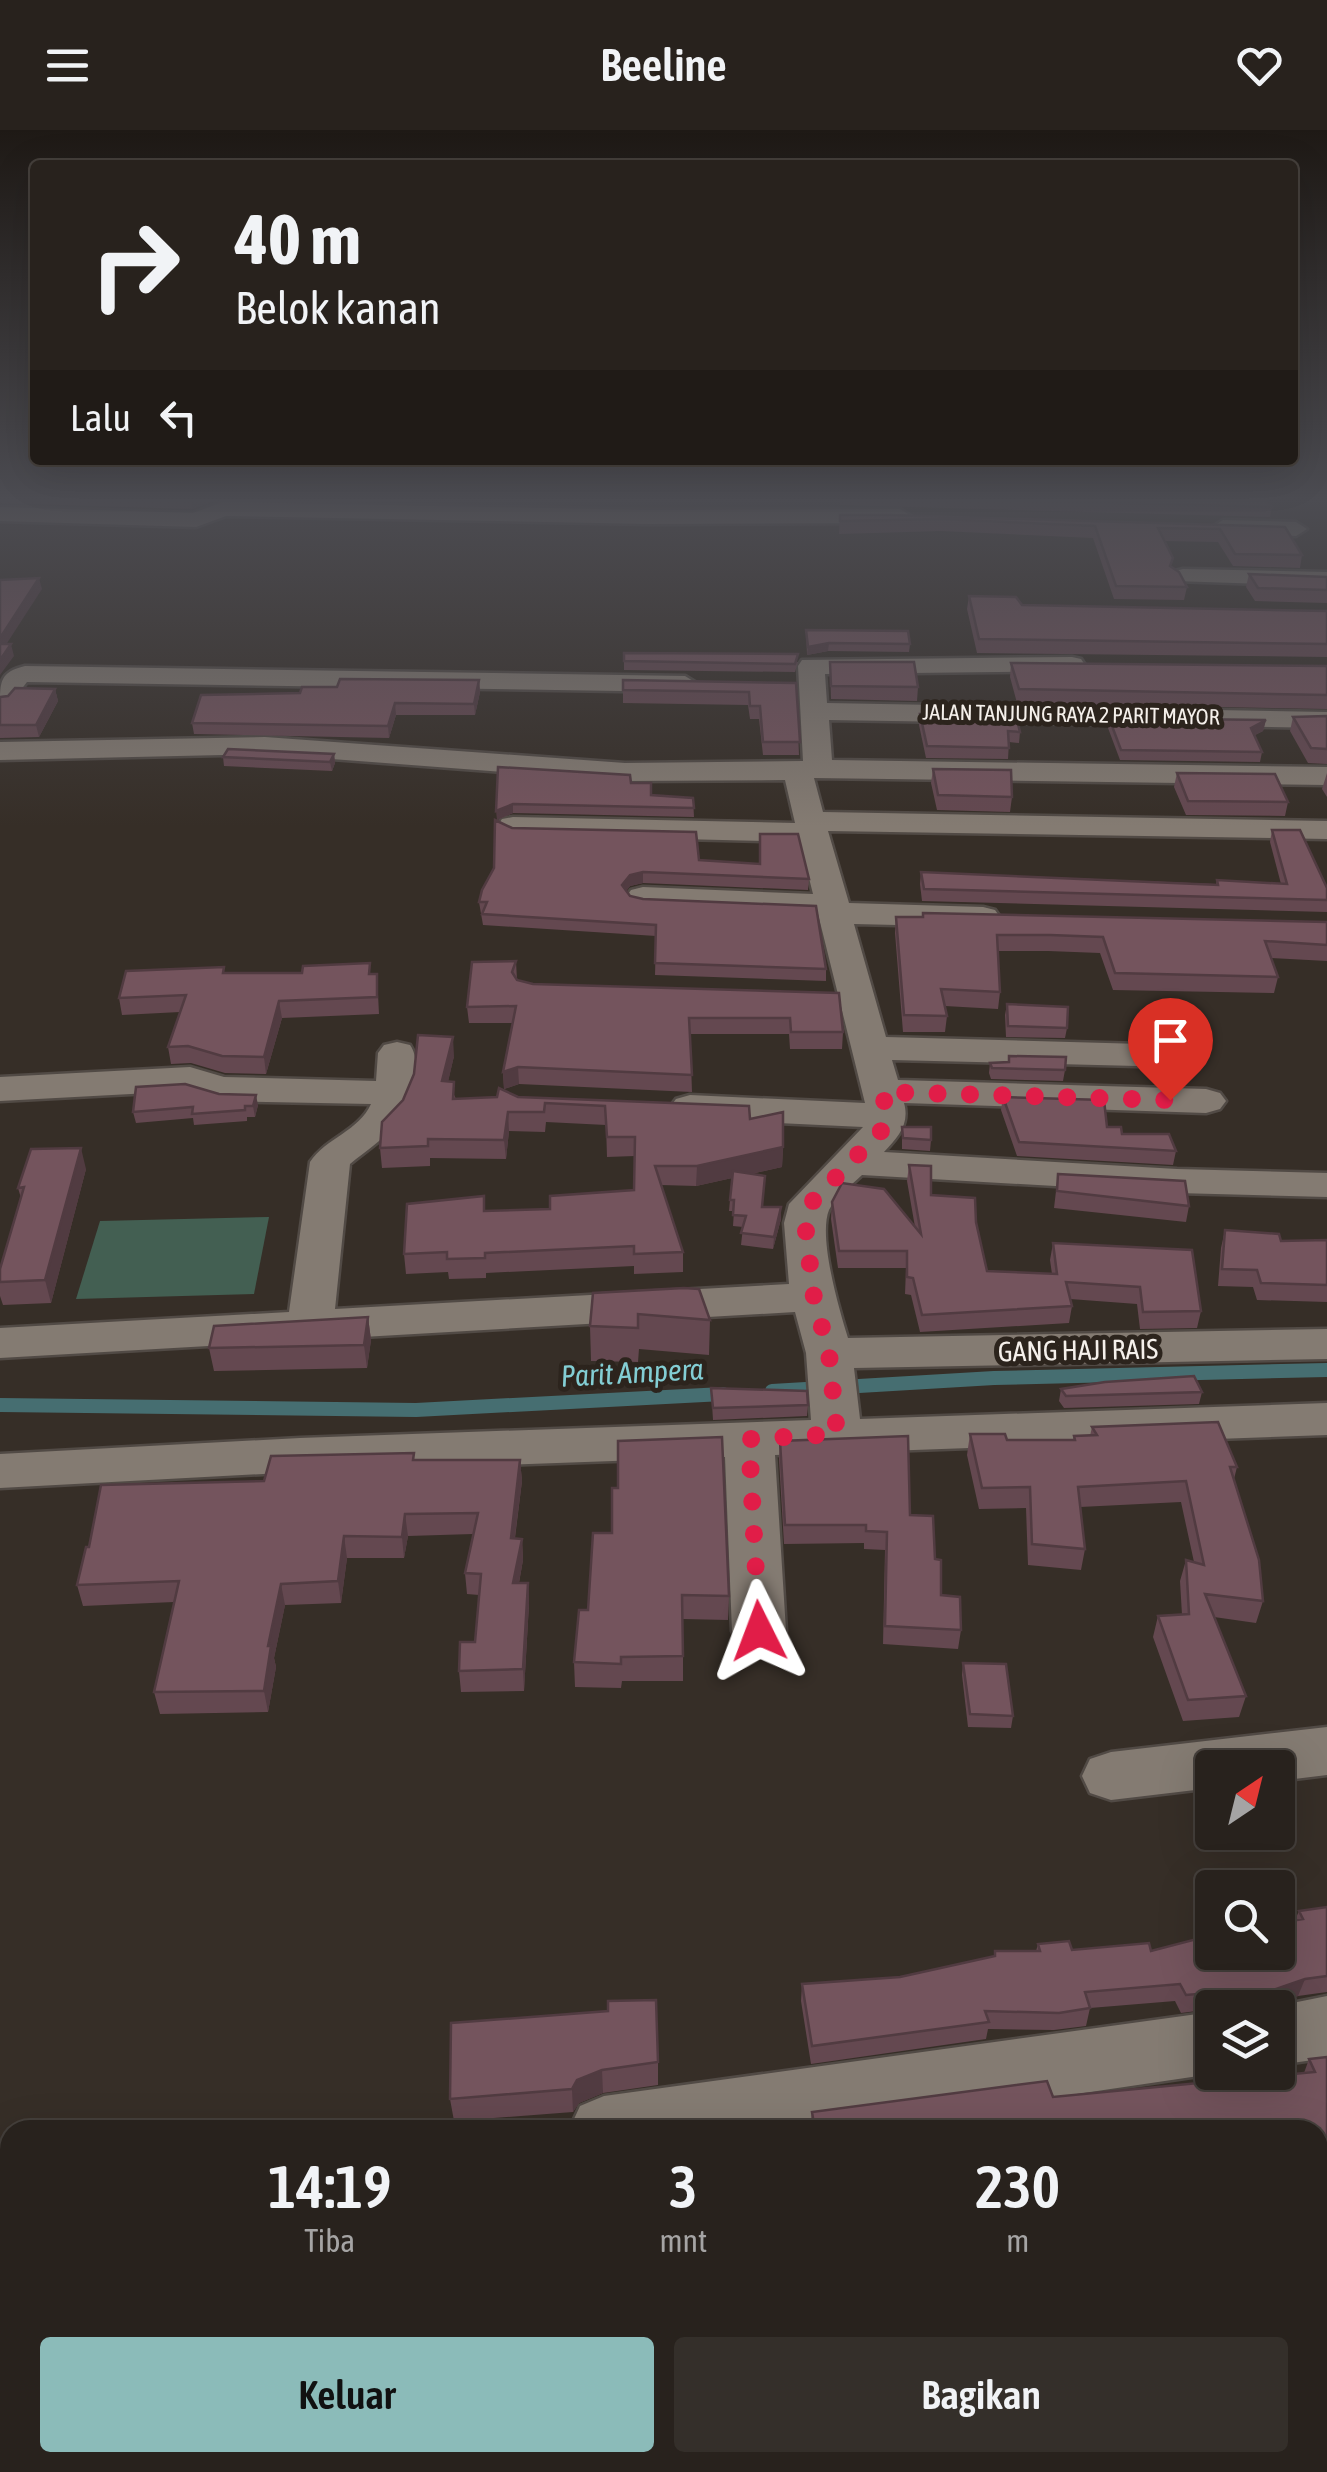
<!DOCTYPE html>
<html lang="id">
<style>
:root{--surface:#28221d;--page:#342f2a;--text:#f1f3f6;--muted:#a5a4a4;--line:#443f3b;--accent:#8bbbb9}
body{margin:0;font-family:"Asap Condensed",sans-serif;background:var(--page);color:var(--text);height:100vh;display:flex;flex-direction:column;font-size:38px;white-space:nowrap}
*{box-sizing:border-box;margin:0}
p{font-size:32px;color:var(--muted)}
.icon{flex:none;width:55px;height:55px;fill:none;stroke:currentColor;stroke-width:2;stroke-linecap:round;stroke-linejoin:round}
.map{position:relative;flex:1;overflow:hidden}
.panel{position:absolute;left:0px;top:1990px;width:1328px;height:352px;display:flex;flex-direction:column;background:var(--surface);border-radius:30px 30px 0 0;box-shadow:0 10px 40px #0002,0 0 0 2px var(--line)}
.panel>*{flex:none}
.guide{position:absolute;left:30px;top:30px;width:1268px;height:305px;border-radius:10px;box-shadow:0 10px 40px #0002,0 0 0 2px var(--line);background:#28221d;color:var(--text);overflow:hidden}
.needle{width:65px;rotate:35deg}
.fabs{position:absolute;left:1195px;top:1620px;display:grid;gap:20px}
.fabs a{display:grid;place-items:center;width:100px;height:100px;border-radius:10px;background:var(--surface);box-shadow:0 10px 40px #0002,0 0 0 2px var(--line);font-size:50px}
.pin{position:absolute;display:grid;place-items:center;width:85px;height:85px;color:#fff;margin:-102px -42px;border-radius:50% 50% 50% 0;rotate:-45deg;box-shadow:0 0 10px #0007}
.pin .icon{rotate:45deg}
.me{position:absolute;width:110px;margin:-55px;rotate:357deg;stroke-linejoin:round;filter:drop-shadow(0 0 8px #0008)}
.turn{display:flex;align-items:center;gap:35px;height:210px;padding:0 40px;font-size:45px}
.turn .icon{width:130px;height:130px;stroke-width:2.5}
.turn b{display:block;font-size:70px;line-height:85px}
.then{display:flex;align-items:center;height:95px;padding:0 40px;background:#0003;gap:20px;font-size:38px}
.eta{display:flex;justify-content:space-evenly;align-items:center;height:170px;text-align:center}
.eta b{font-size:60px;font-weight:600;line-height:70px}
.button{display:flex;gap:20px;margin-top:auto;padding:20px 40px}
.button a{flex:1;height:115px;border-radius:10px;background:var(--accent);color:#111;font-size:40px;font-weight:600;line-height:115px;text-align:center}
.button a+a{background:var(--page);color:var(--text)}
header{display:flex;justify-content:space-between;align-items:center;height:130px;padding:0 40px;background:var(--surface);font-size:45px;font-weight:600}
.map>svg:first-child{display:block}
.green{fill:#435f52}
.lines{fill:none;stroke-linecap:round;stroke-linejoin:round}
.stream-far1{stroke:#466e71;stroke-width:10}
.stream{stroke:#466e71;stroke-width:14}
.minor-casing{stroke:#514a45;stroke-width:5}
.minor{fill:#847b72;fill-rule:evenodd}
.wall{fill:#644850}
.shaded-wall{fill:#513b41}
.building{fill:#74545d;stroke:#513b41;stroke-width:2.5}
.route{stroke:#e11d48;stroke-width:18;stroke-dasharray:0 32.4}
.labels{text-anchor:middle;stroke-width:10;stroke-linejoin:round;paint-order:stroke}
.far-street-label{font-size:22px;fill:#f5f0eb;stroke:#2c241d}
.street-label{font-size:28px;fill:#f5f0eb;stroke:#2c241d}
.water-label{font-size:30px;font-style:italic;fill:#83ced4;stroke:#2c241d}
</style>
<header><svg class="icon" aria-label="menu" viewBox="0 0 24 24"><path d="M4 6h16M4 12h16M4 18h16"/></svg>Beeline<svg class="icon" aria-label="heart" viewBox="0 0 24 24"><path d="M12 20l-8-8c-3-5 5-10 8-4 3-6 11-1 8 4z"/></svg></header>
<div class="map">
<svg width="1327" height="2342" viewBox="0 0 1327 2342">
<rect width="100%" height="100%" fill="#362e27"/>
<path class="green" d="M269,1087L254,1164L76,1169L100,1091Z"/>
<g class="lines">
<path class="stream-far1" d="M1274,1241L1327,1240"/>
<path class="stream" d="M842,1257L994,1248L1327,1240
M772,1261L823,1258
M0,1275L416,1280L723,1264"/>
<g class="minor-casing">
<path id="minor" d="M223,372L649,380L900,379L911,386L900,393L649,394L226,386L196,397L0,391V377L193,383Z
M1223,390L1296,392L1307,399L1296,406L1215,402L1212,397Z
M1183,439L1327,442V456L1175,451L1171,446L1175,441Z
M1072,527L1081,529L1085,535L1081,541L825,544L827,573L1327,582V598L829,590L832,630L1327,637V655L814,648L823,682L1327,691V709L828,701L849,773L983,777L995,780L1000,787L995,794L983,797L854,794L886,907L1178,915L1191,918L1197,926L1191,934L1178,937L892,930L898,950L1206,959L1220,963L1226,971L1220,979L1206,983L904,973C910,994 898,1007 884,1022L1177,1039L1327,1043V1067L1177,1063L862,1045C852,1055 835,1067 829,1080C818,1107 839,1179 848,1208L1327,1199V1229L854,1238L860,1289L1327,1273V1305L775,1325L786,1501L778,1516L759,1522L740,1516L732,1501L725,1327L300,1342L0,1358V1324L300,1308L811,1290L806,1223L795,1182L0,1228V1198L289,1182L310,1032C326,1008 359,1001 371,974L221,971L187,961L0,971V947L190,937L224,947L376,951L378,923L384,915L397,912L410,915C417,925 415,934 415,946C412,993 383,1007 350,1034L335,1179L789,1154L784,1093L789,1074L863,997L690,989L676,985L670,977L676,969L690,965L865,973L818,784L643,777L631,774L626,767L631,760L643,757L813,764L800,712L513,705L502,703L497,696L502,689L513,687L795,693L785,650L625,651L265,624L0,630V612L265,607L625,633L803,631L798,536L802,530Z
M25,536L685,546L698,554L685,562L27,552L10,574L0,576C0,551 0,542 25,536Z
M1327,1597V1645L1278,1651V1638H1212V1658L1111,1670L1090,1663L1082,1646L1090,1629L1111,1622Z
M1327,1866V1928L1278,1935V1878H1267Z
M1212,1882V1942H1216L1212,1944L832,2000H569L580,1976L604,1966Z
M10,2056V2128L0,2129V2057Z"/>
</g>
<use href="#minor" class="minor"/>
</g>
<path class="wall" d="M0,368H412L410,372L223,368L192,379L0,373Z
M831,368H1266L1272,377L1270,387L840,375V368Z
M840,385L1285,397L1302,425L1300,438L1233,436L1218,412L1164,411L1171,436L1187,457L1184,470L1114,469L1093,408L941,401L839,404Z
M1249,444L1327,447V473L1255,471L1246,457Z
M969,466L1022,475L1327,481V527L977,523L967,479Z
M806,500L910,514L909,522L828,521L807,525Z
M624,531L798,532L795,542L624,540Z
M830,532L918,557L917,571L831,569Z
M1011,533L1327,536V579L1017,573L1010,547Z
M479,550L480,562L475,585H396L389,608L194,604L192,593L300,563L337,557Z
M623,550L796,553L799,625H763L759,589H750L748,575L623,573Z
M55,559L58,571L39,607L0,608V567Z
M920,584L1020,602L1019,613L1009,612L1008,629L926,628L919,595Z
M1327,586V634L1308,633L1290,601L1293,587Z
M1109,588L1266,590L1263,601L1255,605L1262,622L1260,632L1120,630L1108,598Z
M334,624L335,633L332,641L224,636L223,627Z
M498,637L631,653L651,665L693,668L694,687L513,683L497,690Z
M933,639L1012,667L1010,682L937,680L931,653Z
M1177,643L1288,672L1285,686L1186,685L1174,657Z
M1327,643V667L1322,659Z
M512,698L809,749L808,760L643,753L630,756L626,761L630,766L826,839V851L655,845L656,806L483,795L479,772Z
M1272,700L1327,758V782L922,771L920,754L921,742L1216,754L1217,750L1281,754L1270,712Z
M896,787L1327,793V831L1271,828L1278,847L1274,863L1113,860L1100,823L1048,821H998L1000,862L998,879L945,876L947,886L945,902H903L895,803Z
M516,831L517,850L533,854L839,863L843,902L842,919H790L789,904H690L692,962L519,954L504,959L503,942L513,893H469L467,877Z
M225,843L377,844L379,884L282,888L266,944L225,943L191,933L171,934L168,917L180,882L122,885L119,868Z
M1007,874L1067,898L1065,908L1006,907L1005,885Z
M454,926L448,951L456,969L518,967L750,989L783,1017L782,1037L751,1044L763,1077H781V1089L773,1119L741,1115L743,1097L733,1096L734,1081H729L732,1048L696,1056L661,1055L683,1122V1142L634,1144V1136L486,1143V1148L449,1149L448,1142L406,1144L404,1124L485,1081L550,1079L634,1060L635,1026L607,1027L606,995L546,992L545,1002L509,1001L506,1029L430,1028V1036L382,1038L380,1018L403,970Z
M1009,926L1065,940L1063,951L991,949L989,943L990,933L1008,932Z
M136,957L258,975L255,987H247V991L194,995L193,988L136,993L133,982Z
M1003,967L1107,997L1122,1004L1176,1021L1173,1035L1017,1026L1001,980Z
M902,997L931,1010L930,1021L902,1019Z
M909,1035L931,1065L976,1092L987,1141L1052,1144L1050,1130L1053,1113L1201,1181L1197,1198L1140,1199L1137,1174L1070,1169L1072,1176L1069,1193L920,1202L911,1165L905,1164L906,1138H838L831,1089L832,1072L915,1097L907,1051Z
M86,1039L51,1173L3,1175L0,1166V1139L21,1068L18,1058Z
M1058,1044L1189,1076L1186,1092L1054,1078Z
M1225,1100L1281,1111L1327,1110V1172L1257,1170L1253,1157L1218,1156L1221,1118Z
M593,1163L710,1190L709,1225L639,1219L638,1232L591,1231L590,1196Z
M368,1187L371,1210L367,1238L214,1241L209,1218Z
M711,1258L808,1275L807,1286L713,1290Z
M1061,1259L1202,1262L1199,1274L1064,1278L1059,1271Z
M1092,1297L1237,1337L1234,1349L1263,1471L1256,1493L1214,1487L1246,1566L1239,1587L1183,1591L1153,1507L1158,1486L1182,1485L1180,1451L1186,1430L1194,1432L1181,1372L1080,1377L1085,1419L1081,1440L1028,1435L1026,1378L979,1379L967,1325L970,1304L1007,1310H1073L1074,1306H1090Z
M780,1311L910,1385L935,1429L941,1465L961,1500L958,1519L883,1514L885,1420L864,1419V1413L784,1414L779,1329Z
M415,1330H520L522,1351L515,1408L522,1409L523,1430L519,1453H528L529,1474L524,1561L461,1562L459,1541L475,1512L479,1465L467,1464L465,1443L473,1404L408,1406L404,1428H347L341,1473L285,1475L274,1528L276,1537L268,1582L160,1584L154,1562L174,1472L83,1476L77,1455L89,1417L264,1351Z
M593,1403L729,1466L728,1490L683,1489V1551H622L621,1558L575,1557L574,1532L588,1480Z
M963,1533L1013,1586L1011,1598L968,1597L962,1545Z
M1327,1777V1862L1298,1866L1265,1878H1212V1879L1181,1883L1175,1871L1090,1878L1086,1896L1054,1900L988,1899L986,1909L811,1934L801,1871L802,1854L900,1847L994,1826L995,1821H1036L1038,1814L1072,1820L1151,1821L1295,1790L1299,1781Z
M451,1893L658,1932V1955L603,1963L579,1973L573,1982L454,1991L450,1969Z
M1327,1927V2057H1325L1320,2069H1318V2000L1053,1967L1304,1943L1309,1929Z
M812,1982L815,2000H810Z
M10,2080V2207L1,2188Z
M788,2332H889L888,2340L878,2342H790Z"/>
<path class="shaded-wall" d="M201,368H223L192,379L191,371Z
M39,448L42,459L0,524V508Z
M829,513L828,521L807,525L808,517Z
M11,514L14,526L0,545V530Z
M479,550L480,562L475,585L474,574Z
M55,559L58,571L39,607L36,595Z
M395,573L396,585L389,608L388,596Z
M1266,590L1263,601L1249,608L1251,598Z
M334,624L335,633L332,641L330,632Z
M513,674V683L497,690L496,681Z
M643,742V753L630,756L622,767V755L630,745Z
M279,871L282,888L266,944L264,927Z
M453,907L454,926L444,970L442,951Z
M518,937L519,954L504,959L503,942Z
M256,965L258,975L255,987L253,976Z
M508,982L509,1001L506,1029L504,1010Z
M783,1017L782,1037L696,1056L697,1036Z
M81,1018L86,1039L51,1173L45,1150Z
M781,1077V1089L773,1119L774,1107Z
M368,1187L371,1210L367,1238L364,1215Z
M520,1330L522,1351L512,1429L511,1408Z
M405,1384L408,1406L404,1428L402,1407Z
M344,1406L347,1428L341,1473L338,1451Z
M522,1409L523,1430L515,1474L513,1453Z
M528,1453L529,1474L524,1561L523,1539Z
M281,1454L285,1475L274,1528L276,1537L268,1582L264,1561L268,1516Z
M1305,1849L1298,1866L1264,1878L1270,1861Z
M1241,1870L1239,1878H1221L1222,1875Z
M602,1940L603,1963L579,1973L573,1982L572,1959L577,1950Z
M43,2332H57L55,2342H42Z
M191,2332H200V2342H190Z"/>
<path class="building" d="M75,368H201L191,371Z
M917,368H1266L1272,377Z
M840,385H890L1285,397L1302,425L1235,424L1220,399L1158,398L1173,428L1170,436L1179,442L1187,457L1116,456L1095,396L942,389L840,391Z
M1249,444L1327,447V460L1258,458Z
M39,448L0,508V450Z
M969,466L1016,467L1022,475L1327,481V514L979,509Z
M806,500L908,501L910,514L829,513L808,517Z
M0,514H11L0,530Z
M624,523L798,524L795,534L624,531Z
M830,532H914L918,557L831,556Z
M1011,533L1327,536V565L1019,559Z
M340,549L479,550L474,574L395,573L388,596L192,593L201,565L300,563L302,557H337Z
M623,550L796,553L800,612H763L760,576H750L749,562L623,560Z
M15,558L55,559L36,595H0V567L8,566Z
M920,584L1016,586L1020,602L1008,601L1009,618L927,616Z
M1327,586V619L1311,618L1293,587Z
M1109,588L1266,590L1251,598L1262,622L1121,620Z
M228,619L334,624L330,632L223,627Z
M498,637L630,645L631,653H651V665L693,668L694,678L513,674L496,681Z
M933,639L1011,640L1012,667L938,665Z
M1177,643L1275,644L1288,672L1188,671Z
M495,690L512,698L696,702L699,730L760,734V704H798L809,749L643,742L630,745L622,755L630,766L643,769L816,776L826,839L655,833L656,795L482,784L487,772H479L482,760L494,738Z
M1272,700H1300L1327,758V770L924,759L921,742L1218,755L1217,750L1287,754Z
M923,783L1327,792V815L1265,811L1278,847L1115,843L1103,807L1050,805H997L1000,862L941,859L947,886L904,885L896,787H923Z
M516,831L512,842L517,850L533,854L839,863L843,902H791L790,888H689L692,945L518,937L503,942L516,876L467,877L472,832Z
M370,833L369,844H377V867L279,871L264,927L222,926L188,916L168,917L186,865L119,868L126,841L224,837L223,843H302L303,836Z
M1007,874L1068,877L1067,898L1008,896Z
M418,905L453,907L442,951L454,952L453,969L497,967L499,958L518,967L749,976L750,989L783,982V1017L697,1036H655L683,1122L634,1124V1116L485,1123V1128L447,1129V1122L404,1124L407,1074L484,1066V1081L550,1079V1066L634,1060L635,1007H607L605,976L545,973L544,982H508L504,1010L428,1009V1016L380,1018L382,992L403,970L414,944Z
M1009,926L1066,927L1065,940L992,938L990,933L1009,932Z
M185,954L219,964L256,965L253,976H245V980L192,984L193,977L133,982L136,957Z
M1003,967L1104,970L1107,997H1121L1122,1004H1169L1176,1021L1019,1012Z
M902,997H931V1010L903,1008Z
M81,1018L45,1150L0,1152V1139L24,1057L18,1058L31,1019Z
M909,1035L931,1036V1065L975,1068L976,1092L987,1141L1057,1144L1053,1113L1192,1120L1201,1181L1143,1182L1140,1157L1066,1152L1072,1176L922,1185L913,1148L907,1147V1121H839L832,1072L842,1053L884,1059L921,1104Z
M733,1041L765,1046L762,1077H781L774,1107L741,1103L746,1086L733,1085L734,1070H730Z
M1058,1044L1185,1051L1189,1076L1057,1061Z
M1225,1100L1279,1104L1281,1111L1327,1110V1155L1261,1153L1257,1140L1222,1139Z
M684,1158L699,1159L710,1190L638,1184V1198L590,1196L593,1163Z
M368,1187L364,1215L209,1218L214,1196Z
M1194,1246L1202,1262L1066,1266L1061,1259L1105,1252Z
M711,1258L807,1261L808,1275L713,1278Z
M1218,1292L1237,1337H1230L1259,1430L1263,1471L1205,1464L1246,1566L1188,1570L1158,1486L1189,1484L1186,1430L1204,1435L1186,1351L1078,1357L1085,1419L1032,1414L1030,1357L982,1358L970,1304H1005L1007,1310H1075L1074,1306L1097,1305L1092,1297Z
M908,1306L910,1385L933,1386L935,1429L941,1430V1465L960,1467L961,1500L885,1496L887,1402L866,1401V1395H785L780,1311Z
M722,1307L729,1466L682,1465L683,1526L621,1527V1534L574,1532L579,1480H588L593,1403H612V1358H618V1311Z
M414,1323L413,1330H520L511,1408L522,1409L513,1453H528L523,1539L459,1541L460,1512H475L481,1444L465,1443L478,1383L405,1384L402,1407L344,1406L338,1451L281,1454L268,1516H271L264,1561L154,1562L179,1451L77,1455L86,1417H89L101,1355L264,1351L271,1326Z
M963,1533L1006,1534L1013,1586L970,1584Z
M1327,1777V1846L1305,1849L1270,1861L1237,1863L1241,1870L1222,1875L1220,1862L1186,1865L1180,1854L1085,1862L1090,1878L1059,1883L985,1881L989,1892L812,1916L802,1854L900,1847L995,1826V1821H1040L1038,1814L1069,1811L1072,1820L1149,1813L1151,1821L1212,1805V1822H1278V1793L1303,1789L1299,1781Z
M656,1870L658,1932L602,1940L577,1950L572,1959L450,1969L451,1893L608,1881V1871Z
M1327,1927V2037H1325L1327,2048L1318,2049V2000H815L812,1982L1047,1951L1053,1967L1315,1942L1309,1929Z
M10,2080V2186L1,2188Z
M10,2264V2332H43L42,2342H0V2265Z
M115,2332H191L190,2342H114Z
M794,2332H824L796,2338Z"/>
<linearGradient id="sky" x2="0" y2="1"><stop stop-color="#1e1915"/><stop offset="0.53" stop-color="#4c4c52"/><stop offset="1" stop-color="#4c4c52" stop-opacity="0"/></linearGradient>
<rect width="1327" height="696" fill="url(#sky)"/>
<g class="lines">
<path class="route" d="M759,1501L749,1309L837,1304L829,1223L814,1168L805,1093L810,1074L882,1000L888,986L882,962L1170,970"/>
</g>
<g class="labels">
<g class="far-street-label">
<text transform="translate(1071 584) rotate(1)" y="8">JALAN TANJUNG RAYA 2 PARIT MAYOR</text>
</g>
<g class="street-label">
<text transform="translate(1078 1220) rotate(-1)" y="10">GANG HAJI RAIS</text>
</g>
<g class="water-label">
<text transform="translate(632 1243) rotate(-3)" y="10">Parit Ampera</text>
</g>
</g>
</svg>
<div class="fabs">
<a><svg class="needle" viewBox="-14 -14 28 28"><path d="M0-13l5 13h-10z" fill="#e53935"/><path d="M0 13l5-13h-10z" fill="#a5a4a4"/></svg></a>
<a><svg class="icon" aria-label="search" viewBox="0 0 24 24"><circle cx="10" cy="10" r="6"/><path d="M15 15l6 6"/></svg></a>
<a><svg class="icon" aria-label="layers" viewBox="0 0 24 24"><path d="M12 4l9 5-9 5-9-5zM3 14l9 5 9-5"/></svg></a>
</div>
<div class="pin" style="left:1170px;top:970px;background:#d93025"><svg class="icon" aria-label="arrive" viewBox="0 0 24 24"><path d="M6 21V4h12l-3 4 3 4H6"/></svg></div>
<svg class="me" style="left:759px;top:1501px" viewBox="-20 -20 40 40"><path d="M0-17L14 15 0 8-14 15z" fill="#e11d48" stroke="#fff" stroke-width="4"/></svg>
<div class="guide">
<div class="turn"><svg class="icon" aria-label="right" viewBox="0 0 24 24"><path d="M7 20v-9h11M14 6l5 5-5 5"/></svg><div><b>40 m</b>Belok kanan</div></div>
<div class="then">Lalu<svg class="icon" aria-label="left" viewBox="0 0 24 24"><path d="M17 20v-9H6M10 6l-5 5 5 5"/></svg></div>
</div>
<section class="panel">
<div class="eta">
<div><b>14:19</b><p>Tiba</p></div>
<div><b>3</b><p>mnt</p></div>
<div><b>230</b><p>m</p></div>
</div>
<div class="button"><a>Keluar</a><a>Bagikan</a></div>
</section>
</div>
